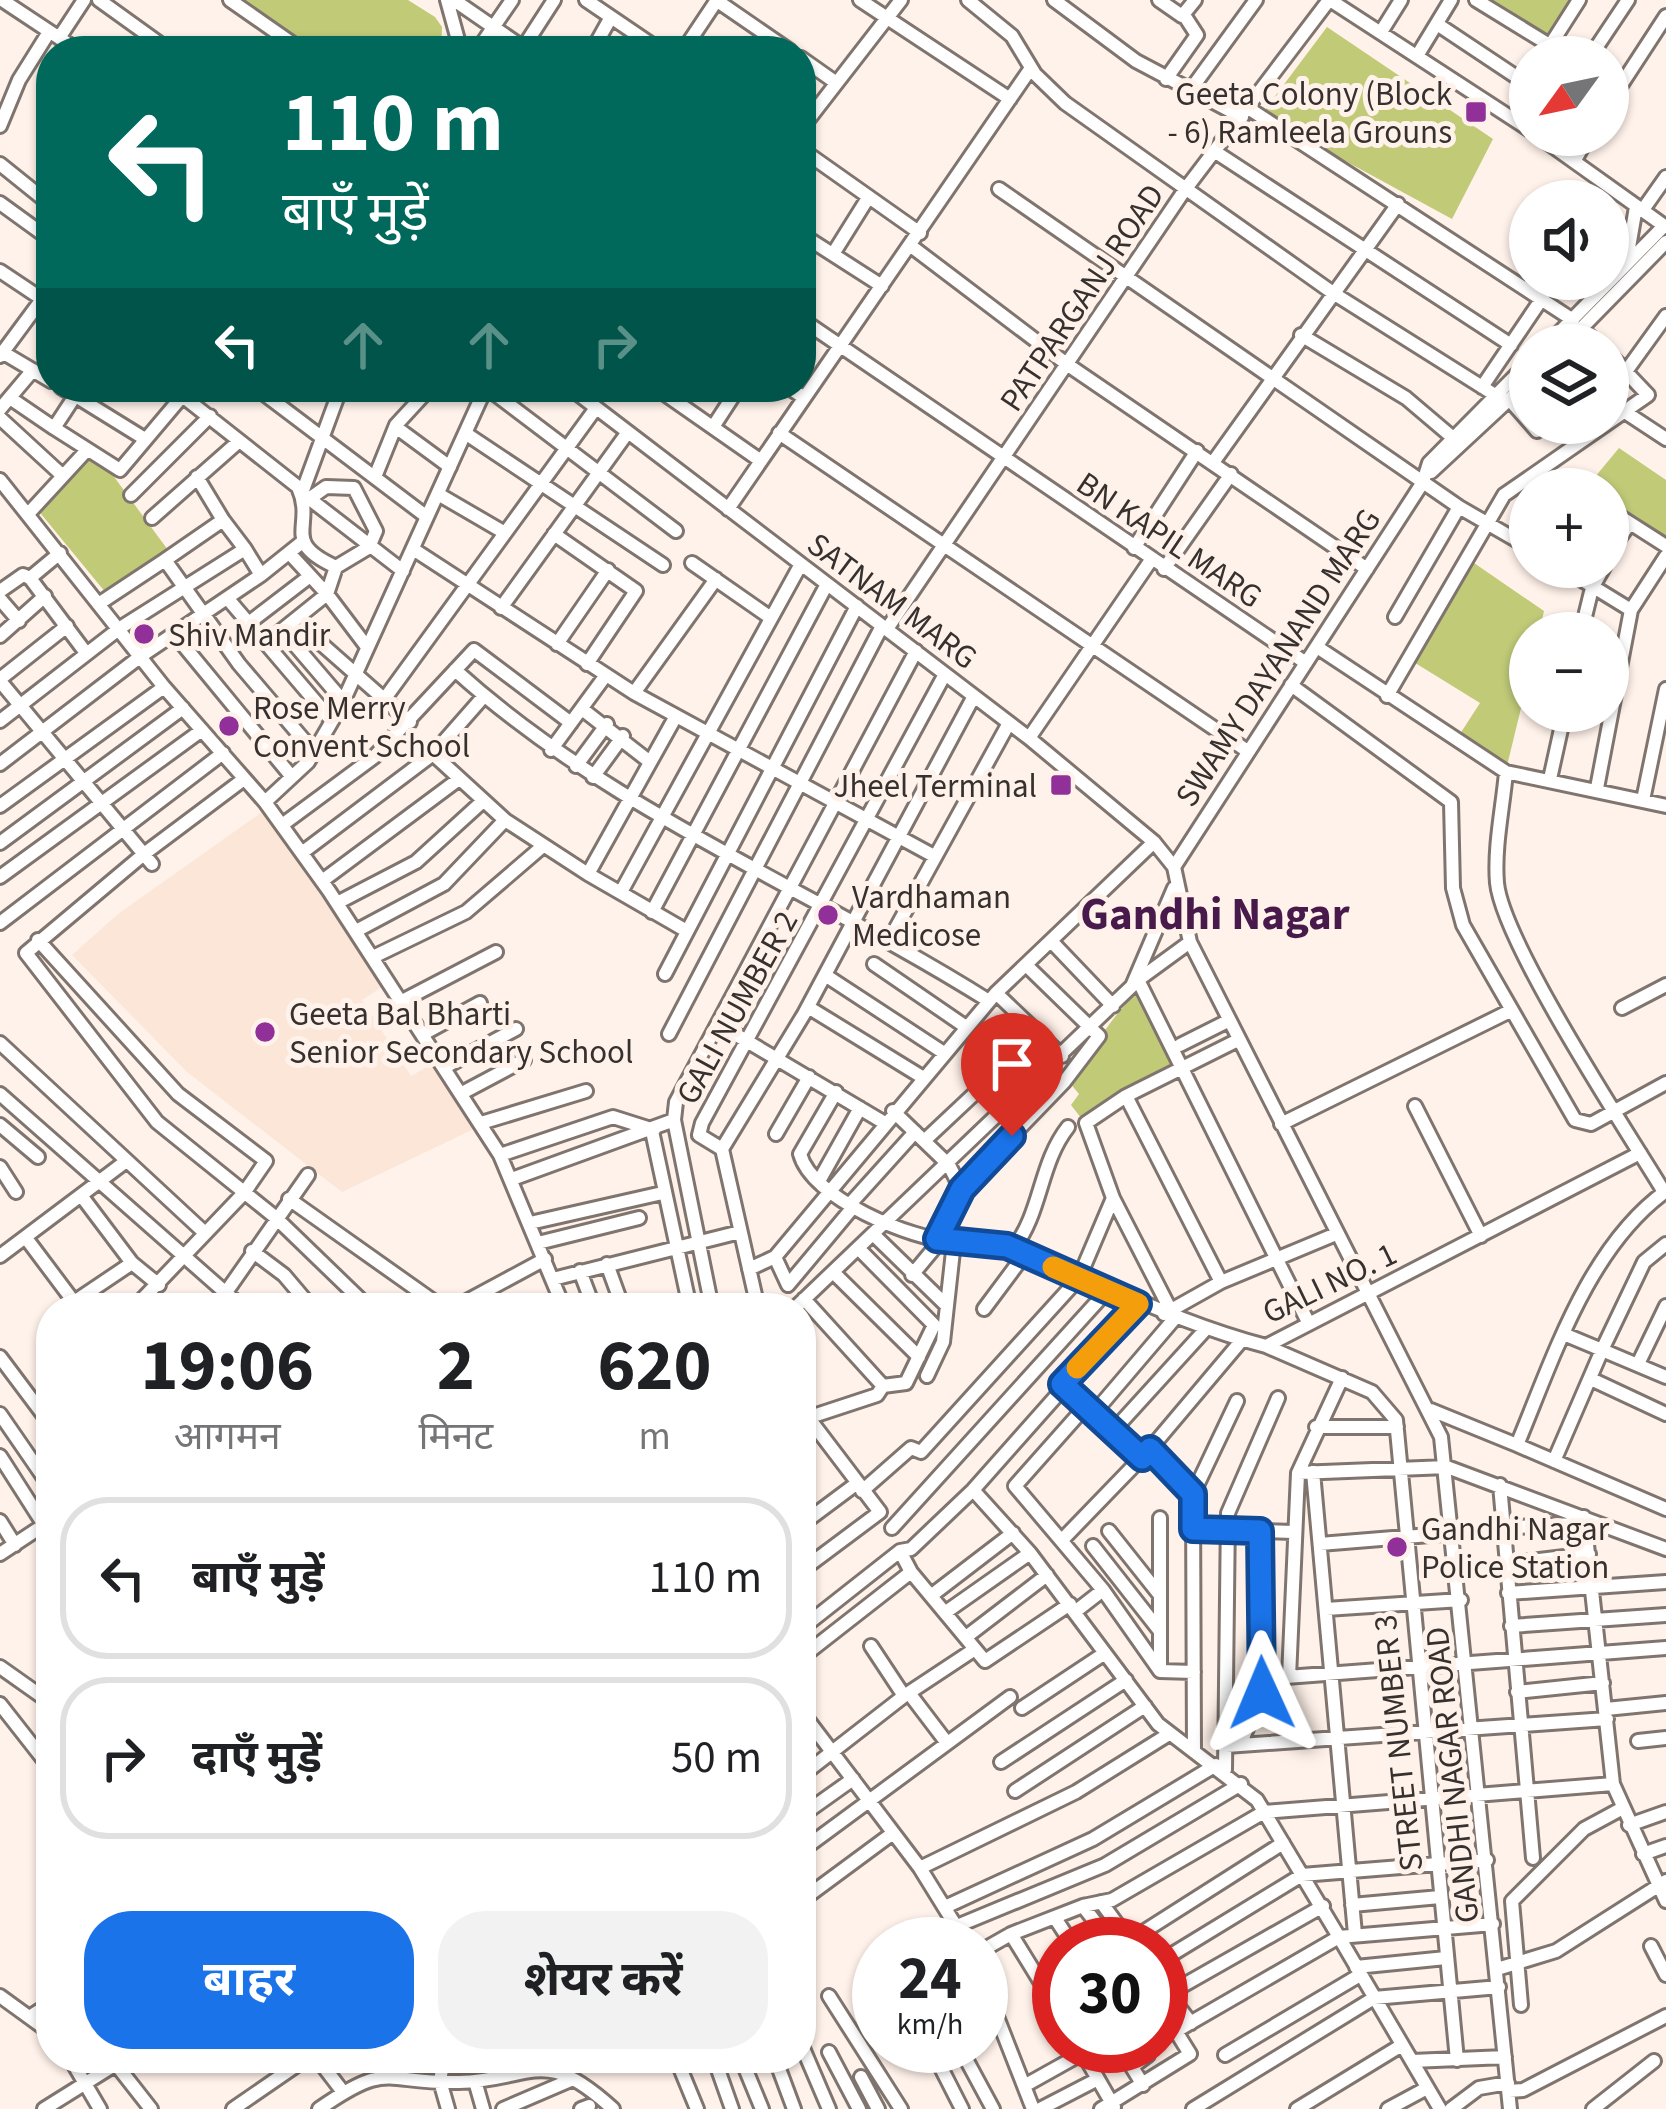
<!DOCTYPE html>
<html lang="hi">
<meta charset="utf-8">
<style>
:root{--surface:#fff;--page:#f2f2f2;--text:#202124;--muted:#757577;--line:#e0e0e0;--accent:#1a73e8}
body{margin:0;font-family:"Source Sans 3","Noto Sans Devanagari",sans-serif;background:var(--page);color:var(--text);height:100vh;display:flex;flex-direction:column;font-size:45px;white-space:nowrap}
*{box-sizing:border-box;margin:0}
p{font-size:39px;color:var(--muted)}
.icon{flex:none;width:66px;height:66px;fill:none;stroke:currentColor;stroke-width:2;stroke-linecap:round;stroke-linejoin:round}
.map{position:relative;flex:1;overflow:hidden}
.sheet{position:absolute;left:36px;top:1293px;width:780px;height:780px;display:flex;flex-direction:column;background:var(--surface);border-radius:48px;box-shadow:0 3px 9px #0004}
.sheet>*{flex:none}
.top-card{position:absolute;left:36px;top:36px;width:780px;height:366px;border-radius:48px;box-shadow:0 3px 9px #0004;background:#00695c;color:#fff;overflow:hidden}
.needle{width:78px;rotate:237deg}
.tools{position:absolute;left:1509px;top:36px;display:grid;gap:24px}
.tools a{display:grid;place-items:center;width:120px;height:120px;border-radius:50%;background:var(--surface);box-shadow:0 3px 9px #0004;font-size:60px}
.speed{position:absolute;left:852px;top:1917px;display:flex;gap:24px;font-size:60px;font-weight:700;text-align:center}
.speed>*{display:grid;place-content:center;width:156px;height:156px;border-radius:50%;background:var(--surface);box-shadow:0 3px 9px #0004;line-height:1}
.speed small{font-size:30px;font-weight:400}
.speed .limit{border:18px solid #d22;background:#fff;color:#111}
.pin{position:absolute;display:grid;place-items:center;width:102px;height:102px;color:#fff;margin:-123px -51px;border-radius:50% 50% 50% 0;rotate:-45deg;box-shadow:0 0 12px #0007}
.pin .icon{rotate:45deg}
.me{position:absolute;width:132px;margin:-66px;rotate:359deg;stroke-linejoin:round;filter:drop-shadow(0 0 9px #0008)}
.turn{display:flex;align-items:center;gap:42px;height:252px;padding:0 48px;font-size:54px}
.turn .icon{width:156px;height:156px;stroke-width:2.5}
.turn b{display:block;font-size:84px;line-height:102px}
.lanes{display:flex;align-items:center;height:114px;padding:0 48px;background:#0003;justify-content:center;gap:60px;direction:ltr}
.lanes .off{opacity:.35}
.eta{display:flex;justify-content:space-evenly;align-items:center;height:204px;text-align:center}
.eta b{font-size:72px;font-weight:700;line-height:84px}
.action{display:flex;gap:24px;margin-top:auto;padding:24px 48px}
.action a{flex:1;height:138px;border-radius:48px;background:var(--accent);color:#fff;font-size:48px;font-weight:700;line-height:138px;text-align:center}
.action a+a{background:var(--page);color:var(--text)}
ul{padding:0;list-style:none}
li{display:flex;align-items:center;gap:36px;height:162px;margin:0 24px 18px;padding:0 24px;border:6px solid var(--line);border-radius:48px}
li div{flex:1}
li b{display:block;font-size:45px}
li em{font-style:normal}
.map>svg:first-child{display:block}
.education{fill:#fbe6d8}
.green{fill:#c0ca77}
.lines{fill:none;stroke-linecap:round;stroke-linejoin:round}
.minor-casing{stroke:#80756e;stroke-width:18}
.minor{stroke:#fff;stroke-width:12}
.route-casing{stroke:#114b97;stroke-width:30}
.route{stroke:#1a73e8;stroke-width:21}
.slow{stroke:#f59e0b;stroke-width:21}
.poi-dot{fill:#913098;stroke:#fff2ea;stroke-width:4.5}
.labels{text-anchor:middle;stroke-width:10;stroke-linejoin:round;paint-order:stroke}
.poi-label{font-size:33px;fill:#36312e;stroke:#fff2ea;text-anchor:start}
.street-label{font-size:33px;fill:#36312e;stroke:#fff2ea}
.district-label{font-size:45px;font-weight:bold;fill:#481a4c;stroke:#fff2ea}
</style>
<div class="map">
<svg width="1666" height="2109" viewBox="0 0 1666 2109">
<rect width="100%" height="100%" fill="#fff2ea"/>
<path class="education" d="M262,812L385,985L362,1000L411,1076L432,1064L474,1129L342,1192L187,1072L72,955L118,914Z"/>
<path class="green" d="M239,0H408L435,17L442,27L441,51H313Z
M1486,0H1571L1546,43Z
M1327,27L1493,139L1452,219L1261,115Z
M1619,448L1666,480V539L1608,504V489H1585Z
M85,454L112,474L168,550L106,593L32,503Z
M1474,563L1544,611L1539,633H1530V671L1506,770L1458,737L1480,703L1412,661Z
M1149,985L1181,1062L1081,1118L1071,1105L1079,1094L1069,1082C1097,1047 1112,1009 1149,985Z"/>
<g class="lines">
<g class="minor-casing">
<path id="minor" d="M2,0L79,51
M99,0L170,51
M230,0L303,51
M447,0L461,51
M454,0L528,51
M586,0L661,51
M716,0L790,51
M860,0L1010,99
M968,0L1012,36L1035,74L1065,103L1333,293L1495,395
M1054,0L1136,61L1242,117
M1159,0L1182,16L1195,0
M1330,0L1530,130
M1476,0L1569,57
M1437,24L1530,86
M1381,32L1401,0
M59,38L84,0
M1551,44L1579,0
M523,48L554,0
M477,51L512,0
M592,51L611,17
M683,51L717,0
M1417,56L1451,0
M1590,57L1628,0
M801,58L835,82
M1166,79L1197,35L1184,15
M1189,92L1256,0
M1608,105L1666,16
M1248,108L1573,320
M0,126L19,80L49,32
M801,129L901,0
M1537,135L1666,227
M801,149L920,233
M1214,151L1511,345
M1575,160L1589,135
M0,164L51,205
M999,189L1459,507L1530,548
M0,203L51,240
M1642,211L1666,177
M801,234L882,286
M911,246L1068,365L1367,569
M833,254L868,198
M1627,259L1636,207
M0,271L51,305
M801,319L1306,663
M1582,329L1599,345
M1301,335L1406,398L1452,437
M1547,345L1664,226
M1565,345L1666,242
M2,352L51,381
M0,356L51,287
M1627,370L1666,316
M61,387L145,439
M171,387L298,487C316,527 279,541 336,567L371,546
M255,387L427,517
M341,387L302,493L403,571
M569,387L1029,738L1154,842L1174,867
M655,387L761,461
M788,387L803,397
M1482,387L1543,297
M75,396L54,428L120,470L190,387
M10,398L54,428
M1509,399L1537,431L1546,423
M0,409L33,370
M1625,412L1666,439
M0,418L63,476
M713,427L739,387
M397,428L450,467
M465,433L663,565
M779,433L1246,750
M1214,461L1398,204
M1431,472L1530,380
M197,477L223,520
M375,477L396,425L431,387
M0,480L164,687L265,802L329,891L500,1155L564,1308
M438,494L505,533
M131,495L210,416
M309,499L326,487L354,488L376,531L370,545
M728,509L1031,68
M1608,509L1630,523
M28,514L87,450
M152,518L237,443
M554,534L636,591L587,664
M1134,548L1197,451
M245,549L223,520L165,560L239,664L314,752
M413,549L634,693L934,856
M1608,554L1630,523L1666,546
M692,563L771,618
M336,567L327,594L367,647
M1561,567L1631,610
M1164,569L1231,474
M30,578L60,553
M0,591L23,575L30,578L86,653
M0,599L19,621
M228,599L332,721
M100,603L165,560
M501,608L628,432
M1395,617L1459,507
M250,622L310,576
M887,629L1184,191L1329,0
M1581,633L1592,588L1604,567
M175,635L292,777
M0,636L45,596
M317,640L410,722
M266,643L327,594L291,555
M557,644L608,570
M295,645L343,701
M1317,647L1506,772L1666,806
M455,670C612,812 811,889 989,1001
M0,679L67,626
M0,681L152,864
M1291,685L1451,802L1453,888L1463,925L1575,1120L1591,1124L1666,1083
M634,693L716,579
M1387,696L1504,495L1648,395L1608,353
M383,701L596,408
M582,709L650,762
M676,716L588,874L685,930
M0,721L120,628L245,549L261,575L301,543
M1029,738L1151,560
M551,750L606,675
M433,754L505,820L588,874
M0,764L141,656L261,575
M576,766L607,724
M1506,772C1503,807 1494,847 1497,883C1503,943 1627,1131 1664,1192
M593,777L623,736
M244,779L144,854L26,953L157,1122L275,1217L364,1303
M1550,779L1565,711
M1597,788L1631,610L1666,556
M1643,800L1666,689
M265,802L308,762L342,704L486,387L676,531
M0,806L164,687
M282,825L374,757L474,650L571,723
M0,843L183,708
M303,852L433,754L484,696
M1174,867L1190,942L1441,1437L1510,2109
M1174,867L1423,482L1429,463L1530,361
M0,877L202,730
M322,881L459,779
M621,892L801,564
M337,903L416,862L483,801
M652,912L827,584
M0,923L223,753
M356,931L444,884L505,820
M890,939L1009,723
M38,940L178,1094L266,1161L244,1193L134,1308
M1051,941L1113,1006
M1190,942L1138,980L1309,1324
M373,957L466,912L543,846
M874,964L966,1027
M665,974L857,606
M825,975L944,1053
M996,993L1062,1056
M402,1001L496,952
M808,1007L922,1077
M1622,1008L1666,985
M718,1024L883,1122
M423,1034L480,1003
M669,1034L882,626
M0,1043L205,1233
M1180,1045L1228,1021
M445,1067L516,1029
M836,1092L800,1154C812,1199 911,1239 954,1242C973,1243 990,1239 1009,1247C1097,1280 1174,1322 1266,1346L1640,1153
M462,1093L524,1060
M0,1094L243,1308
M1126,1096L1221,1282
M1415,1106L1481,1236
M893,1111L949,1165L961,1189
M481,1123L586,1091
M1281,1124L1510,1011
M0,1125L38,1157
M652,1131L690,1308
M776,1134L809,1077
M924,1141L1039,1033
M722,1149L699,1135L702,1123L945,674
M500,1155L613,1117L654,1130
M0,1167L16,1192
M512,1179L674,1120
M819,1181L860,1108
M83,1198L132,1263L159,1285
M289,1199L443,1308
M850,1204L915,1132
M530,1223L658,1194
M874,1235L947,1306
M26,1238L74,1302L132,1263
M937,1239L961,1189L1064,1082L1099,1036L1026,965
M538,1243L639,1218
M1666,1244L1644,1262L1602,1350L1666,1377
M1013,1249C1042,1212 1039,1164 1068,1127
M252,1251L284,1275L312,1308
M0,1256L125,1162
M775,1257L788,1285L854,1206
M607,1264L623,1308
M749,1269L775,1257L996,993L1154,842
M580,1271L594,1308
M834,1273L919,1357
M912,1275L941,1240
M553,1279L740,1232
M804,1299L883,1386
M215,1308L308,1175
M454,1308L545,1259
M654,1308L661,1306
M712,1308L674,1120L676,1102L916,651
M758,1308L722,1149L804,1014L974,696
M795,1308L1132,986L1174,888
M984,1309L1025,1254
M1170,1309L1113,1198L1086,1123L1126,1096L1238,1040
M1164,1314L1221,1282L1336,1234
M1266,1346L1372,1392L1396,1420L1457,2060
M0,1357L51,1425
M1638,1364L1666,1306
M927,1376L943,1342L954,1242
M1591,1379L1666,1414
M1062,1384L1142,1458
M1086,1406L1015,1486L1103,1590L1160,1671L1194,1672
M801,1408L880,1512L801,1571
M1431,1410L1517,1445C1553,1359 1588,1247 1666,1191
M1094,1413L1175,1318
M0,1414L51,1488
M801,1420L877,1395L883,1386L906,1383L934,1325L859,1249
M1316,1427H1397
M1113,1431L1205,1330
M1517,1445L1666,1509
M0,1456L44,1525
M1554,1461L1602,1350L1566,1335
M1313,1472L1355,1934
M1298,1473L1342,1378
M1500,1485L1533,1858
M973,1490L1030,1553L1158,1724L1257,1800L1339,1937L1493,1924
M862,1491L911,1448L921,1452L1079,1278L1113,1198
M1193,1494L1150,1449L1242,1340
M1584,1517L1613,1784L1666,1901
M0,1521L15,1545
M801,1525L856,1484
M892,1528L1106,1292
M1502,1528L1585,1523
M1193,1529L1293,1532
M1109,1531L1159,1594
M1063,1539L1150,1449
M1320,1544L1454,1533
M1093,1546L1159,1630
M900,1551L911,1549L973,1490L1138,1304
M0,1554L50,1521
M1505,1564L1589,1554
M1508,1593L1666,1582
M932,1595L1013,1533
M1326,1609L1461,1600
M1076,1611L1103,1590
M946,1612L1030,1553
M1511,1626L1666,1615
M801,1629L900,1551L911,1572L985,1661L1070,1604
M966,1637L1047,1575
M801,1658L911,1572
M0,1667L51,1703
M1160,1670V1518
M1289,1677L1298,1473L1447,1467L1666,1549
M1261,1679L1666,1648
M1517,1692L1603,1683
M909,1693L947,1743
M904,1696L975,1649
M0,1704L51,1769
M1022,1708L1105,1653
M1606,1709L1666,1703
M801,1711L920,1868L967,1944
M1638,1741L1666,1738
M1240,1745L1262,1693L1260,1531
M1226,1746L1607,1719
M1194,1751L1193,1494L1237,1401
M1001,1762L1126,1680
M1225,1770L1228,1513L1278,1398
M801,1776L904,1696L871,1646
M1015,1791L1145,1706
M801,1816L853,1779
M1629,1825L1666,1812
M801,1851L1010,1697
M1643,1854L1666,1846
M49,1856L51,1853
M920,1868L1076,1792L1169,1734
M801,1901L893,1833
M1101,1902L1131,1943
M1352,1905L1440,1897
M1083,1906L1112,1900L1264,1812L1613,1784
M945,1907L1093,1839L1216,1765
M1055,1918L1072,1944
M957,1926L1105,1865L1241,1784
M1011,1934L1083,1906L1112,1944
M1129,1941L1283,1843
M1651,1946L1666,1975
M981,1951L1011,1934L1059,2012
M1161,1961L1302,1875L1487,1860
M1356,1967L1446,1958
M1497,1969L1556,1951L1666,1881
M981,1976L1033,2109
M1161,1984L1191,2023
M1168,1994L1323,1906
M0,1996L51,2033
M829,1996L901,2109
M1521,2005L1512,1901L1584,1829L1621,1809
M31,2016L51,2003
M1178,2030L1339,1937L1440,2109
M802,2046L829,2109
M930,2046L962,2109
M959,2046L993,2109
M1079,2046L1114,2107
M1142,2046L1148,2055L1132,2067L1143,2085
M829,2052L859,2109
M1225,2055L1360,1975
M70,2058L100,2109
M111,2058L151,2109
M317,2058L343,2092
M444,2058L440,2081L448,2109
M676,2058L697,2109
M714,2058L732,2109
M741,2058L762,2109
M775,2058L794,2109
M1412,2061L1505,2057
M861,2077L878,2109
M475,2081L483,2109
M1024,2086L1083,2053
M1509,2091L1523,2090L1666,2016
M44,2109L116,2064
M233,2109L307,2058
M319,2109C391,2059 383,2084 459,2082C534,2080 542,2044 613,2109
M503,2109L573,2079
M581,2109L589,2106
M1040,2109L1098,2079
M1101,2109L1190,2054L1161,2007
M1193,2109L1374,1998L1499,1987
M1297,2109L1402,2045
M1388,2109L1427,2088
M1451,2109L1479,2088L1508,2083
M1593,2109L1654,2061"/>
</g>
<use href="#minor" class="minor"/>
</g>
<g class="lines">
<g class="route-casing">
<path id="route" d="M1012,1136L962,1189L937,1239L1007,1246L1138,1304L1062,1384L1142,1458L1150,1449L1193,1494V1529L1260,1531L1262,1693"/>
</g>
<use href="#route" class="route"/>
<path class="slow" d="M1053,1267L1138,1304L1077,1368"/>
</g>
<g class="poi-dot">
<rect x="1464" y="100" width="24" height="24" rx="6"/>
<circle cx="144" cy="634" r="12"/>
<circle cx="229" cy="726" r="12"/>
<rect x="1049" y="773" width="24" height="24" rx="6"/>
<circle cx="828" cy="915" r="12"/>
<circle cx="265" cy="1032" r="12"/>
<circle cx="1397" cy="1547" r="12"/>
</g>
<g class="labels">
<g class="poi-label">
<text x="1452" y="105" text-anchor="end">Geeta Colony (Block<tspan x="1452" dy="38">- 6) Ramleela Grouns</tspan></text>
<text x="168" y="646">Shiv Mandir</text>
<text x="253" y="719">Rose Merry<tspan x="253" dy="38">Convent School</tspan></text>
<text x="1037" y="797" text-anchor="end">Jheel Terminal</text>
<text x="852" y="908">Vardhaman<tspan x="852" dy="38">Medicose</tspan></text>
<text x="289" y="1025">Geeta Bal Bharti<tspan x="289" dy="38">Senior Secondary School</tspan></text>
<text x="1421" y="1540">Gandhi Nagar<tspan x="1421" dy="38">Police Station</tspan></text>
</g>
<g class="street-label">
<text transform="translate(1081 297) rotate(-56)" y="12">PATPARGANJ ROAD</text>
<text transform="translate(1170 539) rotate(34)" y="12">BN KAPIL MARG</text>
<text transform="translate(893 600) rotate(37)" y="12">SATNAM MARG</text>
<text transform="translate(1277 657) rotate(-57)" y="12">SWAMY DAYANAND MARG</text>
<text transform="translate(736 1007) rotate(-61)" y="12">GALI NUMBER 2</text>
<text transform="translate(1329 1282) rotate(-26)" y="12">GALI NO. 1</text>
<text transform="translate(1397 1743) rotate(-96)" y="12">STREET NUMBER 3</text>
<text transform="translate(1451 1775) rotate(-96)" y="12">GANDHI NAGAR ROAD</text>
</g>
<g class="district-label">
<text x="1215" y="929">Gandhi Nagar</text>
</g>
</g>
</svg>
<div class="tools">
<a><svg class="needle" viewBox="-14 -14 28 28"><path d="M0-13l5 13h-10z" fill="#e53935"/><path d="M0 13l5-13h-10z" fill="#757577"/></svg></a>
<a><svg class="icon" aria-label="sound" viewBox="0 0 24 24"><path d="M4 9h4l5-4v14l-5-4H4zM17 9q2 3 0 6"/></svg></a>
<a><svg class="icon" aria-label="layers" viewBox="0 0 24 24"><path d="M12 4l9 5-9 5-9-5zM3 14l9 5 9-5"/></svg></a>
<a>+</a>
<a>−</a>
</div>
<div class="speed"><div>24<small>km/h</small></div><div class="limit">30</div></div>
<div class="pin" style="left:1012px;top:1136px;background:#d93025"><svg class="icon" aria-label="arrive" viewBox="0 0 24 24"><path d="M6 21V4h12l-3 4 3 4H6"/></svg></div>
<svg class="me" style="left:1262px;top:1693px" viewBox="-20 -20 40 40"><path d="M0-17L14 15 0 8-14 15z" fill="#1a73e8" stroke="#fff" stroke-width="4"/></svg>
<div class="top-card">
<div class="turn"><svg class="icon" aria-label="left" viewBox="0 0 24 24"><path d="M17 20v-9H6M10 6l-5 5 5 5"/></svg><div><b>110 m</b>बाएँ मुड़ें</div></div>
<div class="lanes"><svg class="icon" aria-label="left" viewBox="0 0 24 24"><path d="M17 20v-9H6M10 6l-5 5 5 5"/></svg><svg class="icon off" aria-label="ahead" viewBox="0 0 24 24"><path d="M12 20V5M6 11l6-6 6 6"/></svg><svg class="icon off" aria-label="ahead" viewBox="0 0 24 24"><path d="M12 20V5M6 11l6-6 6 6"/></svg><svg class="icon off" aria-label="right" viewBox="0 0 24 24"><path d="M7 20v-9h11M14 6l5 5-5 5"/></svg></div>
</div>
<section class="sheet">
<div class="eta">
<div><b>19:06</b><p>आगमन</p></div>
<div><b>2</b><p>मिनट</p></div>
<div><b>620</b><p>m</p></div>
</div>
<ul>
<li><svg class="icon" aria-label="left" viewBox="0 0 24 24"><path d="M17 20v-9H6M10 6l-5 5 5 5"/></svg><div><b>बाएँ मुड़ें</b></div><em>110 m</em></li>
<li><svg class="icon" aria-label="right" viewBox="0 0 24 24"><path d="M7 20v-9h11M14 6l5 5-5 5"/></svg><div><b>दाएँ मुड़ें</b></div><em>50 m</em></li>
</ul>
<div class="action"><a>बाहर</a><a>शेयर करें</a></div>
</section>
</div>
